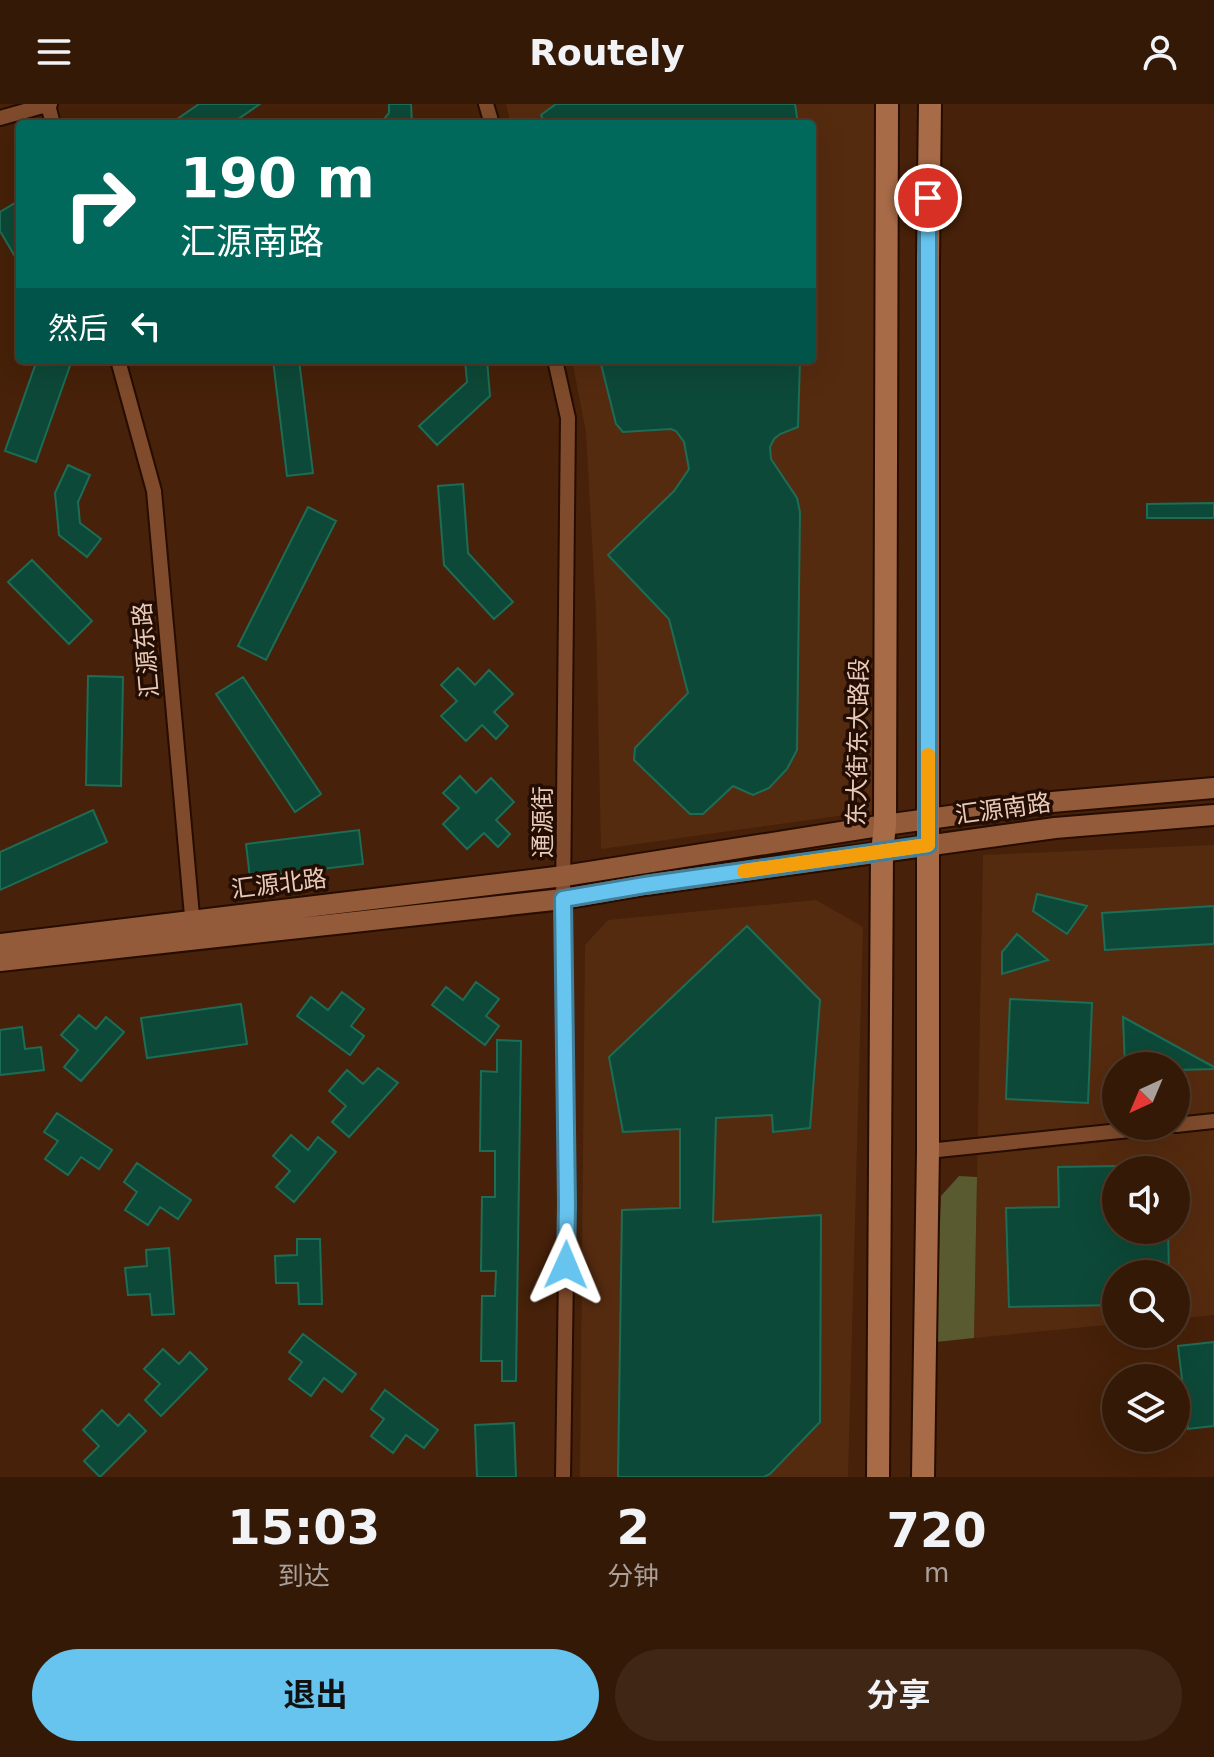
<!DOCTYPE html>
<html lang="zh">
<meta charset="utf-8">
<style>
:root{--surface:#351907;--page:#402615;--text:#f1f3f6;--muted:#aaa09b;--line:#4f3828;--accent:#66c4ef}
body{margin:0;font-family:"DejaVu Sans","Noto Sans SC",sans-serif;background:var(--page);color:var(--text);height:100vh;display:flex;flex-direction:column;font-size:30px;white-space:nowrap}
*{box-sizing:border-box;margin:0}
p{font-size:26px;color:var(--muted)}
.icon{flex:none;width:44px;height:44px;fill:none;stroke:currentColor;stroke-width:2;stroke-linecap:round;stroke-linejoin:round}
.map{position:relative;height:1373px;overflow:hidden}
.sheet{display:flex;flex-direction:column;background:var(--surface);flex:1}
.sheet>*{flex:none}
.top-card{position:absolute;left:16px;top:16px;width:800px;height:244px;border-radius:8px;box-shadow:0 8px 32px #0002,0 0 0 2px var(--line);background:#00695c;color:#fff;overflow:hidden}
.needle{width:52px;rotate:224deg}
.controls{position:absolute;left:1102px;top:948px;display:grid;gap:16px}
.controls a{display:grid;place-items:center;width:88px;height:88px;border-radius:50%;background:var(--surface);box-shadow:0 8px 32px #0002,0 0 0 2px var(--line);font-size:40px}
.pin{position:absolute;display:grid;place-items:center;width:68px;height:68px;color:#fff;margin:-34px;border:4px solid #fff;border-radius:50%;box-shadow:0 2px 8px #0007}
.me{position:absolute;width:88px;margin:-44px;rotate:1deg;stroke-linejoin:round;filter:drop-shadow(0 0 6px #0008)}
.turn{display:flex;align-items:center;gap:28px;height:168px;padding:0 32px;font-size:36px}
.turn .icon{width:104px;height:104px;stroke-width:2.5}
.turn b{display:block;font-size:56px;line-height:68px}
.then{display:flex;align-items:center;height:76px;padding:0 32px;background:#0003;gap:16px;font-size:30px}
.eta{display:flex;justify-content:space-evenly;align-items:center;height:136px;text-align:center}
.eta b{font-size:48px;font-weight:700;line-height:56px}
.primary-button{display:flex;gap:16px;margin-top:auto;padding:16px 32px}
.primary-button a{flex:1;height:92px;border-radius:48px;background:var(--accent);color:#111;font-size:32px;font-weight:700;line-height:92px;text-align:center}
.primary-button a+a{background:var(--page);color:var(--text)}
header{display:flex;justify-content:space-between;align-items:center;height:104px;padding:0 32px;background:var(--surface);font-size:36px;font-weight:700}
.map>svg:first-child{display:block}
.built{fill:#552b0f;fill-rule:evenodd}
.green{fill:#595a30}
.building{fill:#0d4938;stroke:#1d6d56;stroke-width:2}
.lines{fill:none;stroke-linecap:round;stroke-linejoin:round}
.street-casing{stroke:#260d00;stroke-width:18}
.secondary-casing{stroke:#260d00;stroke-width:24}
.primary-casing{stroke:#260d00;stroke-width:26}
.street{stroke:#7f4b2c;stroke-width:14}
.secondary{stroke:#935b3a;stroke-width:20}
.primary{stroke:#a76b48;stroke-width:22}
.route-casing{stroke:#427f9b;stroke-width:20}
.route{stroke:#66c4ef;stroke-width:14}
.slow{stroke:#f59e0b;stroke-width:14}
.labels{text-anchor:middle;stroke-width:7;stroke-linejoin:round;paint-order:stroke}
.street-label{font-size:24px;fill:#e9cab9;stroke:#240e03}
</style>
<header><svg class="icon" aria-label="menu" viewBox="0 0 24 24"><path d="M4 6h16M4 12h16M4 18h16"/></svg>Routely<svg class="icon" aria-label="person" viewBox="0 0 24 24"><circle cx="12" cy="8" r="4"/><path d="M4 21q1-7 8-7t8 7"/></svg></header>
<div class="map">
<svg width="1214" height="1373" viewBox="0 0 1214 1373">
<rect width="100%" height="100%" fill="#472109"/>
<path class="built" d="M506,0H874V707L601,745L596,508L586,328L572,256H812V20H511Z
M1214,741V1211L1176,1215V1170H1116V1220L974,1234L983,751ZM1116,962H1176V1022H1116ZM1116,1066H1176V1126H1116Z
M816,796L863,823L848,1373H580L585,841L608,816Z"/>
<path class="green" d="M959,1072L977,1073L974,1234L936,1238L941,1092Z"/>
<path class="building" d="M199,0H260L231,20H170Z
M389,0H411L412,20H380L389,9Z
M556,0H795L798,20H545L541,11Z
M20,96V161L0,127V108Z
M37,256H72L36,358L5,347Z
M273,256H299L313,369L287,372Z
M465,256H487L490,292L437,341L419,322L467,278Z
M600,256H800L798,323L780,330L774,335L770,343L771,355L797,394L800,408L797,646L787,665L769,684L753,691L733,682L703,710H690L634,656L635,644L688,589L669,515L608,451L674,387L689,365L684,338L676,327L671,325L623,328L616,320Z
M68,361L90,371L78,398L80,419L101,435L87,453L59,431L55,389Z
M463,380L468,449L513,498L494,515L444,461L438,382Z
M1214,399V414H1147V400Z
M308,403L336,417L266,556L238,542Z
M32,456L92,517L69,540L8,478Z
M458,564L475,581L489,566L513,590L494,608L508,622L496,635L482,621L466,637L441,612L457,597L441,581Z
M88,572L123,573L121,682L86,681Z
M243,573L321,690L295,708L216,590Z
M460,672L476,689L491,674L514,698L496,716L510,730L498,743L484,729L467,745L443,720L459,704L443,689Z
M93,706L107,738L0,786V748Z
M359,726L363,760L250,774L246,740Z
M1037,790L1087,802L1067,830L1033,807Z
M1214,802V840L1105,846L1102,809Z
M747,822L820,896L810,1024L773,1028L772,1011L716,1014L713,1118L821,1111L820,1318L770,1370L764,1373H618L622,1106L680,1104V1025L623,1028L609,953Z
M1017,830L1048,856L1002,870V848Z
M476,878L499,895L486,912L499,922L485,941L432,901L446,883L463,896Z
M342,888L364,905L351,922L364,932L350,951L297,912L311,893L328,906Z
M1010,895L1092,899L1088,999L1006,995Z
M241,900L247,940L147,954L141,914Z
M79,911L96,925L106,913L124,928L81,977L64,963L78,946L61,931Z
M1123,913L1214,963V965L1176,966V962H1125Z
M22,923L25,945L41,943L44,966L0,971V926Z
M497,936L521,937L516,1277H502V1257H481L482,1192H495L496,1167H481L482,1093H495V1047H480L481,967L497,968Z
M378,964L398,979L349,1033L332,1018L346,1002L329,987L347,966L363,980Z
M57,1009L112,1046L99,1065L81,1053L68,1071L45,1055L58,1037L44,1028Z
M291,1031L308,1046L318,1033L336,1048L294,1098L276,1083L290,1067L273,1052Z
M137,1059L191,1096L178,1115L160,1103L148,1121L125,1106L137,1088L124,1078Z
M1116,1062V1126H1168L1169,1170H1116V1201L1009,1203L1006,1104L1059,1103L1058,1063Z
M297,1135H320L322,1200H299L298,1179H276L275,1152L297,1151Z
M169,1144L174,1210L152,1211L150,1190L128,1191L125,1164L147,1162L146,1146Z
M303,1230L356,1270L342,1288L324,1274L311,1292L289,1275L302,1258L289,1248Z
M1214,1238V1322L1188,1325L1178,1242Z
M163,1245L179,1260L190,1248L207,1265L161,1312L145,1296L160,1280L144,1265Z
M385,1286L438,1326L424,1344L406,1331L393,1349L371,1332L384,1315L371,1305Z
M102,1306L118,1322L129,1310L146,1327L100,1373L84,1357L99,1342L83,1326Z
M514,1319L516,1373H477L475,1321Z"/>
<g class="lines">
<g class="street-casing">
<path id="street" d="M486,0L492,20
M48,1L53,20
M0,14L50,0
M118,256L154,387L193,823
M555,256L568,314L563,795L567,1100L563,1373
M1176,1021L1214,1017
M928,1047L1168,1022"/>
</g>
<g class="secondary-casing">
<path id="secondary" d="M0,840L564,772L885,721L1052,698L1214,684
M0,857L563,795L645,781L1055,724L1214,711"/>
</g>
<g class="primary-casing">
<path id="primary" d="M878,1373L882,748L885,721L887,0
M923,1373L928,1047V156L930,0"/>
</g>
<use href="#street" class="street"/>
<use href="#secondary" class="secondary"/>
<use href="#primary" class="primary"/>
</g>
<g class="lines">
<g class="route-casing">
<path id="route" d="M566,1161L567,1100L563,795L645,781L928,741V94"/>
</g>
<use href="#route" class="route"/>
<path class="slow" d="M744,767L928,741V651"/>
</g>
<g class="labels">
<g class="street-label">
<text transform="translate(146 546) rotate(-95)" y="8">汇源东路</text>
<text transform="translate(858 638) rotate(-89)" y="8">东大街东大路段</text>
<text transform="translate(1003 705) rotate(-8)" y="8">汇源南路</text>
<text transform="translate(543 718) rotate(-90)" y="8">通源街</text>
<text transform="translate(279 780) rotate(-7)" y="8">汇源北路</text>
</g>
</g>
</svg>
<div class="controls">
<a><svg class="needle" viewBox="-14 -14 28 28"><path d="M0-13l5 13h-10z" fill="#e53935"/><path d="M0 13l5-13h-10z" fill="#aaa09b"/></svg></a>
<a><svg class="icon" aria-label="sound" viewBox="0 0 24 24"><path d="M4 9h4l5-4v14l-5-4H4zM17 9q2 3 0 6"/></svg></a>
<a><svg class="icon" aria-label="search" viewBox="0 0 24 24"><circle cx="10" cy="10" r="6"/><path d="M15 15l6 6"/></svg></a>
<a><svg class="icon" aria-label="layers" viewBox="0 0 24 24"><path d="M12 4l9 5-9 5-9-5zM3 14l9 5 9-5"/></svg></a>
</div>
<div class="pin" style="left:928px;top:94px;background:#d93025"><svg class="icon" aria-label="arrive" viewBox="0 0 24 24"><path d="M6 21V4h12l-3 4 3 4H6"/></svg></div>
<svg class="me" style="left:566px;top:1161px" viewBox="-20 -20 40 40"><path d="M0-17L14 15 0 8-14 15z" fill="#66c4ef" stroke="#fff" stroke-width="4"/></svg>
<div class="top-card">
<div class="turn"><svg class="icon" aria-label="right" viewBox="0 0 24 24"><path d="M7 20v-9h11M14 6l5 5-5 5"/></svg><div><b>190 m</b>汇源南路</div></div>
<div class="then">然后<svg class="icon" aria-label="left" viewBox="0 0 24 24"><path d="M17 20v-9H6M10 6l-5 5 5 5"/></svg></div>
</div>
</div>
<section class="sheet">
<div class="eta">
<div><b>15:03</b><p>到达</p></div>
<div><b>2</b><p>分钟</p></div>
<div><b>720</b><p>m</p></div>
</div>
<div class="primary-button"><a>退出</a><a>分享</a></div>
</section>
